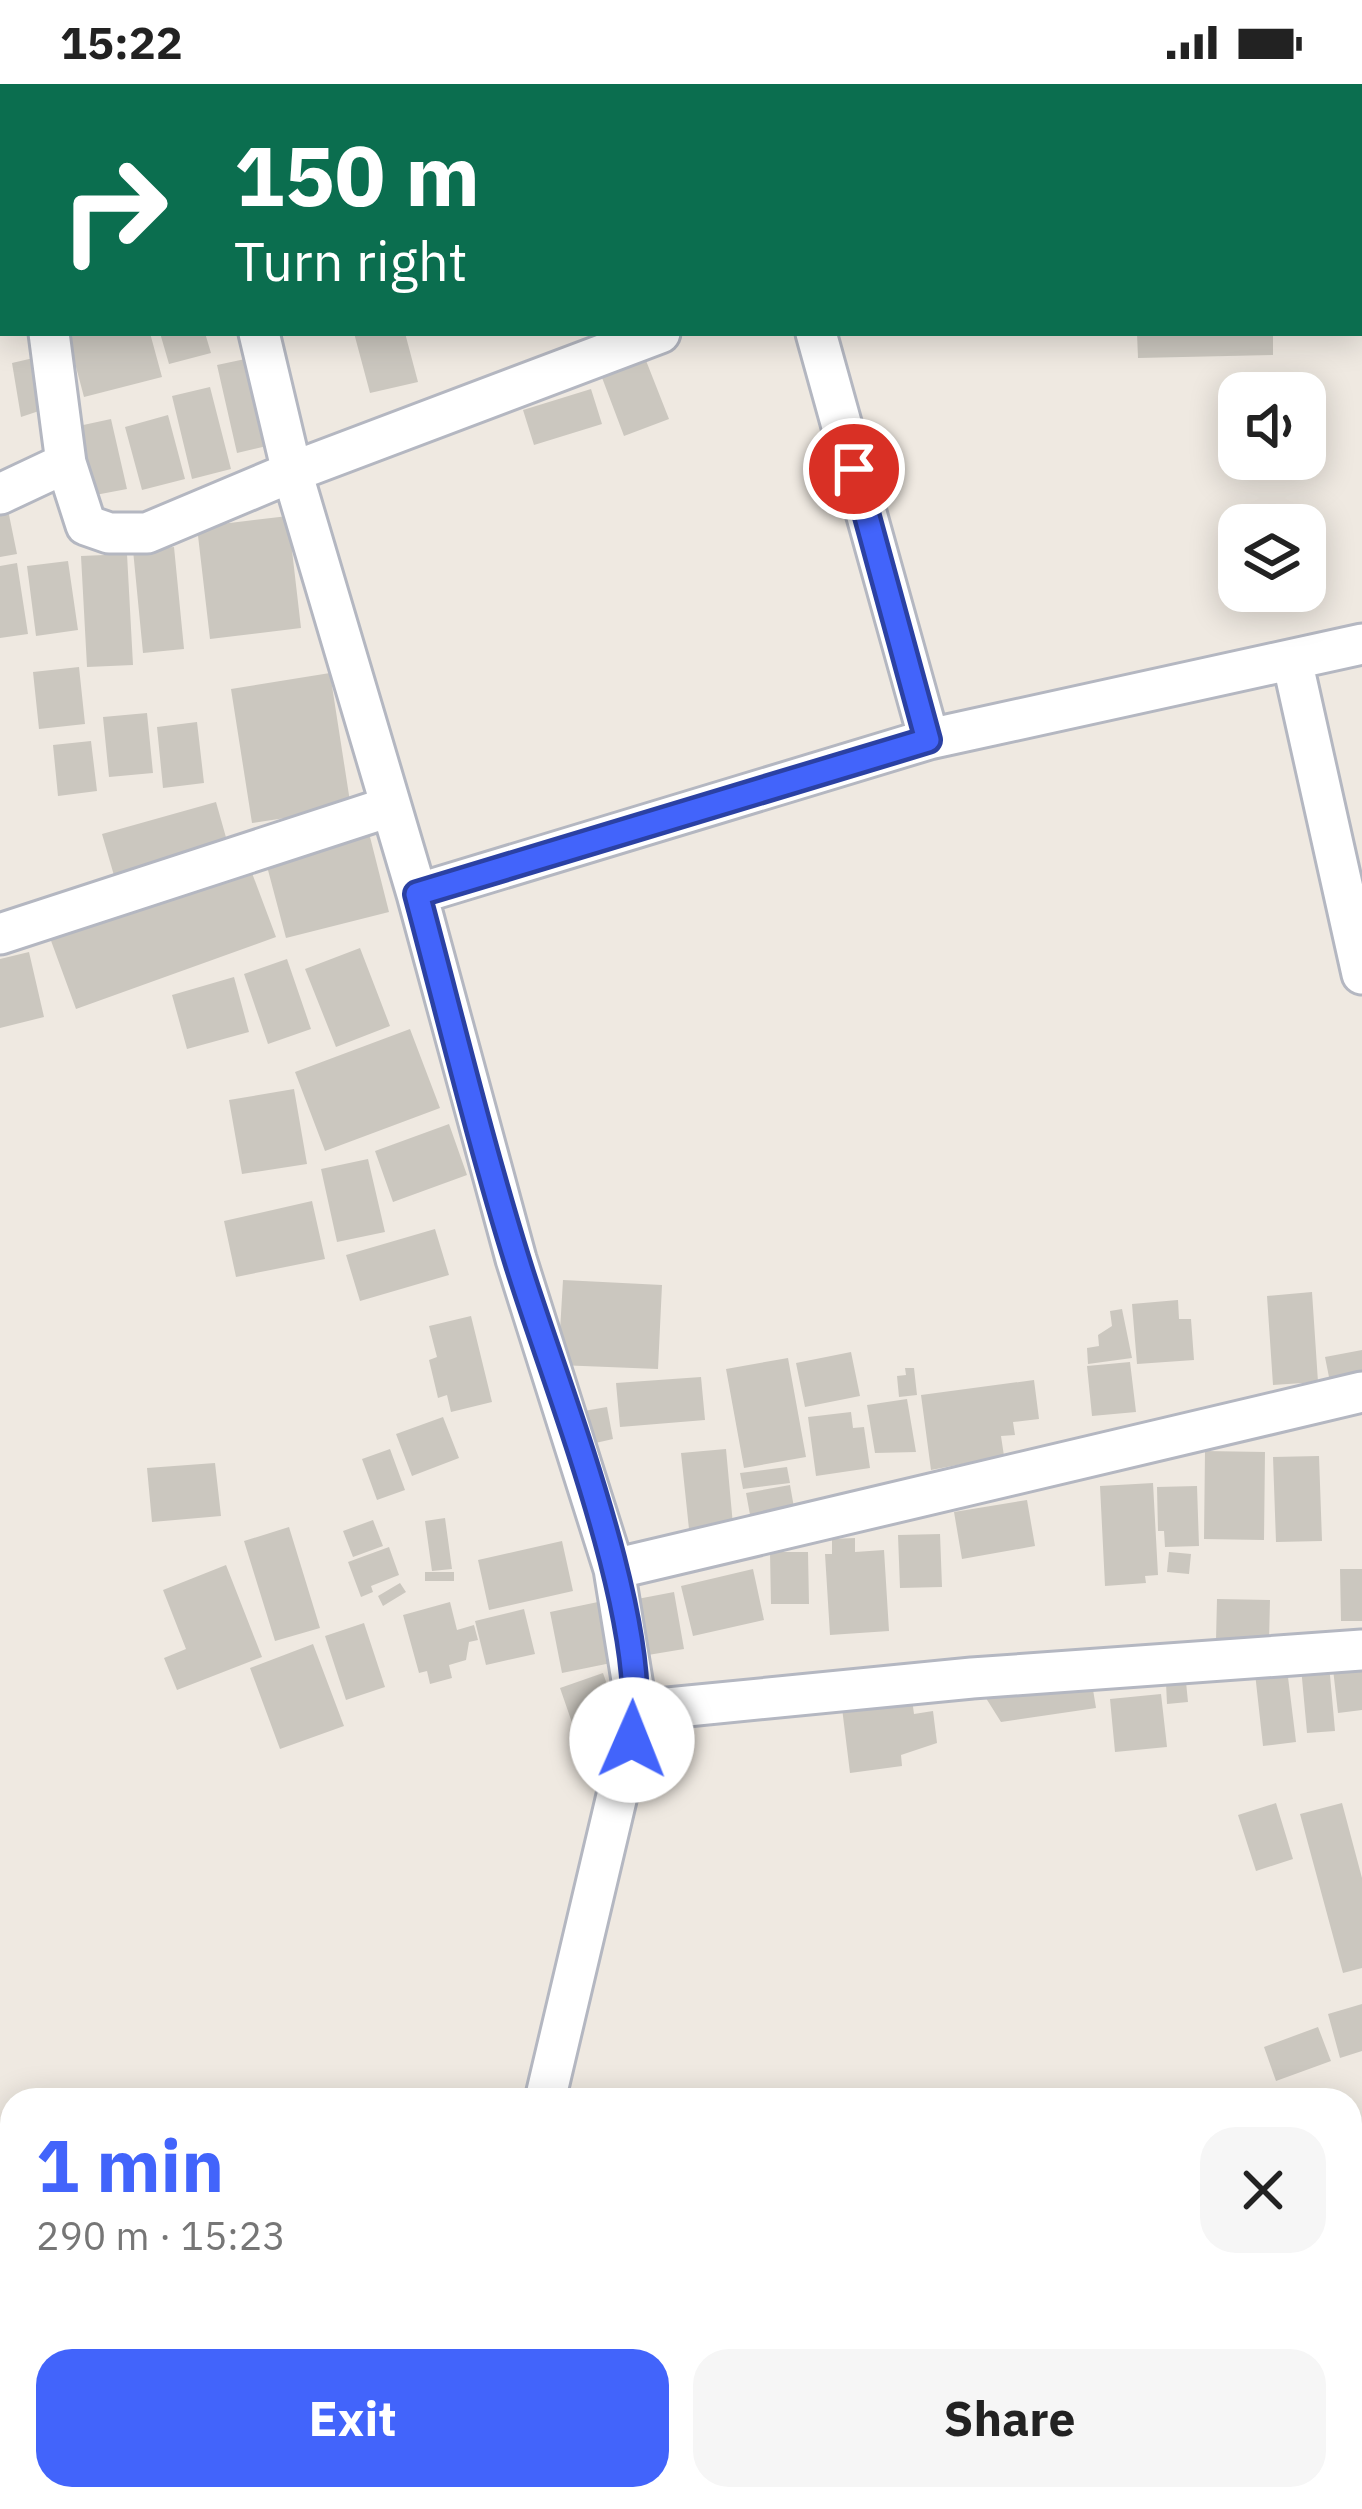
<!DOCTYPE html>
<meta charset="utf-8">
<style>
:root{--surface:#fff;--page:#f6f6f6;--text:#222;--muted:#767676;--accent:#4264fb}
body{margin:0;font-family:"IBM Plex Sans",sans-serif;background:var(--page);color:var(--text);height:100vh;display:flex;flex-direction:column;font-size:45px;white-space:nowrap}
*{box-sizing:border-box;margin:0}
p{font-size:39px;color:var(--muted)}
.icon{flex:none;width:66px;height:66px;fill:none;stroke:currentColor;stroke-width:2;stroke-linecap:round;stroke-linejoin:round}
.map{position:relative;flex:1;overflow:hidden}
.sheet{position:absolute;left:0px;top:2004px;width:1362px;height:423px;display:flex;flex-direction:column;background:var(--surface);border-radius:36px 36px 0 0;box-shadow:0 6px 30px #0003}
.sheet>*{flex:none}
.banner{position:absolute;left:0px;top:0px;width:1362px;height:252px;box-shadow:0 6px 30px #0003;background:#0b6e4f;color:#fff;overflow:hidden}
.fabs{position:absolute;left:1218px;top:288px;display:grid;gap:24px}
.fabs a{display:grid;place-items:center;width:108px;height:108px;border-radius:24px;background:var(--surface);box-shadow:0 6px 30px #0003;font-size:60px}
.pin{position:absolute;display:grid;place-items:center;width:102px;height:102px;color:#fff;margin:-51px;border:6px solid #fff;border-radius:50%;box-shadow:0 3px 12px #0007}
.me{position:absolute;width:132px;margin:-66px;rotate:1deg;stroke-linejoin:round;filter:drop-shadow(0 0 9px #0008)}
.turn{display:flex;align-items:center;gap:42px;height:252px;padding:0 36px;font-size:54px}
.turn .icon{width:156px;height:156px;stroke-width:2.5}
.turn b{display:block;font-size:84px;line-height:102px}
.round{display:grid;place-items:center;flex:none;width:126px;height:126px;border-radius:36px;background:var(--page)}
.overview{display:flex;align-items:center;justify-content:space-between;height:204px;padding:0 36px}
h1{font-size:72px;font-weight:800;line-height:90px;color:var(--accent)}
.button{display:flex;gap:24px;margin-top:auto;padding:24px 36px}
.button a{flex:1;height:138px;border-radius:36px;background:var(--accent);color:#fff;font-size:48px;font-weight:800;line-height:138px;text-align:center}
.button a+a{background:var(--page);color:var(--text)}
.status{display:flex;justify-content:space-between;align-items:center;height:84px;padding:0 60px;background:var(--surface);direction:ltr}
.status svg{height:33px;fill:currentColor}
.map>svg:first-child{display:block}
.building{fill:#cbc7bf}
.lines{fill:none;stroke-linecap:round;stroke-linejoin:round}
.street-casing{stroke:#b4b7c1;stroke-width:45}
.street{stroke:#fff;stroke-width:39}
.route-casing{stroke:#2b41a3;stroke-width:30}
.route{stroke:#4264fb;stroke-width:21}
</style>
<div class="status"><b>15:22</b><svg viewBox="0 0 49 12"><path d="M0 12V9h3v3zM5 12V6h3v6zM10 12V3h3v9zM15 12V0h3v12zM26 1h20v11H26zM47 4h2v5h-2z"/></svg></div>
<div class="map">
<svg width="1362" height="2425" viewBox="0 0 1362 2425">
<rect width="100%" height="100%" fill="#efe9e1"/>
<path class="building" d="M67,249H150L162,293L84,313Z
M160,249H205L211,269L169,280Z
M354,249H405L418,298L370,309Z
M1137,249H1273V271L1138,274Z
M42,272L51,323L21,333L12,279Z
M250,274L271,361L237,369L217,281Z
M645,274L669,335L624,352L601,291Z
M210,303L231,385L192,395L172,312Z
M591,305L602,340L534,361L523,326Z
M168,331L185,395L142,406L125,343Z
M111,335L127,405L90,412L74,343Z
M7,421L17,470L0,473V423Z
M288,432L301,544L210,555L197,443Z
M174,463L184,565L143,569L133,466Z
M127,470L133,581L87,583L81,472Z
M68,477L78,546L36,552L27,482Z
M17,479L28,550L0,554V482Z
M79,583L85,640L39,645L33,588Z
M330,589L351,724L252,739L231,605Z
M147,629L153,689L109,693L103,633Z
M197,638L204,699L163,704L157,643Z
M91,657L97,707L58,712L53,661Z
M216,718L229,764L115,795L102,750Z
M368,745L389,828L286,854L264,771Z
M249,781L276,853L76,925L50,854Z
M360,864L390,942L336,963L305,885Z
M29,868L44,933L0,944V875Z
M287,875L311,945L268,960L244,890Z
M234,893L249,948L187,965L172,911Z
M410,945L440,1024L325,1067L295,988Z
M294,1005L307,1080L242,1090L229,1016Z
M449,1040L467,1091L393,1118L375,1067Z
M368,1075L385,1148L337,1158L321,1085Z
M312,1117L325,1175L236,1193L224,1137Z
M435,1145L449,1191L360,1217L346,1171Z
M563,1196L662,1201L658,1285L558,1281Z
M1312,1208L1318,1298L1273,1301L1267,1212Z
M1178,1216L1179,1235H1191L1194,1276L1137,1280L1132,1220Z
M1122,1225L1132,1274L1088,1280L1087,1264L1099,1262L1098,1251L1112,1242L1110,1227Z
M471,1232L492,1318L451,1328L447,1311L438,1314L429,1276L437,1273L429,1242Z
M1362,1266V1302L1332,1308L1325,1273Z
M851,1268L860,1312L805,1323L796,1279Z
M788,1274L806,1373L744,1384L726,1285Z
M1130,1278L1136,1328L1092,1332L1087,1282Z
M905,1284H914L917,1311L899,1313L897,1292L906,1291Z
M701,1293L705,1336L620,1343L616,1299Z
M1034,1296L1039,1335L1013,1338L1015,1351L1001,1352L1004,1372L931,1386L921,1311Z
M907,1315L916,1368L875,1369L867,1321Z
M607,1323L613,1355L591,1360L584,1327Z
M851,1328L853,1344L864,1343L870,1384L816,1392L808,1333Z
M443,1333L459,1374L412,1392L396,1350Z
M390,1365L405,1406L377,1416L362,1375Z
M726,1365L733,1441L689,1445L681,1369Z
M1205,1367L1265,1368L1264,1456L1204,1455Z
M1319,1372L1322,1457L1276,1458L1273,1373Z
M215,1379L221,1432L152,1438L147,1384Z
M787,1383L790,1399L743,1405L740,1389Z
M1153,1399L1158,1491L1145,1492L1146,1499L1105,1502L1100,1402Z
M790,1401L795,1429L751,1436L746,1409Z
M1197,1402L1199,1462L1165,1463L1164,1447H1158L1157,1403Z
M1027,1416L1035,1462L962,1475L954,1428Z
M445,1434L452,1485L432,1487L425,1437Z
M373,1436L383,1462L353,1473L343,1447Z
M289,1443L320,1544L275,1557L244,1457Z
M940,1450L942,1503L900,1504L898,1451Z
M855,1454V1468L884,1466L889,1547L830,1551L825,1470H832V1455Z
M562,1457L573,1507L489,1526L478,1476Z
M389,1463L399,1491L371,1502L373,1508L361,1513L348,1478Z
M770,1468H808L809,1520H771Z
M1169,1468L1191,1470L1189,1490L1167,1488Z
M226,1481L262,1573L177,1606L164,1574L186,1565L163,1506Z
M753,1485L764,1536L693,1552L681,1502Z
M1340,1485H1362V1537H1341Z
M425,1488H454V1497H425Z
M400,1499L406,1508L383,1522L378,1512Z
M674,1508L684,1565L642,1572L632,1516Z
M1217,1515L1270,1516L1269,1557L1216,1556Z
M450,1518L457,1546L474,1541L478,1556L469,1558L466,1576L449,1581L452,1594L430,1600L427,1587L419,1589L403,1531Z
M598,1518L611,1579L562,1589L550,1528Z
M524,1525L535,1570L486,1581L475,1537Z
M364,1539L385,1603L346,1616L325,1552Z
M313,1560L344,1642L280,1665L250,1584Z
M1362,1573V1626L1338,1629L1332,1576Z
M1329,1580L1335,1647L1307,1649L1301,1583Z
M1287,1585L1296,1658L1263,1662L1255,1589Z
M1090,1587L1096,1624L1001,1638L979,1603Z
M603,1589L620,1638L577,1653L560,1604Z
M1186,1598L1188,1618L1167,1620L1166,1599Z
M1161,1610L1167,1663L1115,1668L1110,1615Z
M912,1615L914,1630L933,1627L937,1659L901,1671L902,1682L850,1689L842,1624Z
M1276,1719L1293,1775L1256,1787L1238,1731Z
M1342,1719L1362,1794V1884L1343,1889L1300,1730Z
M1362,1920V1967L1340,1974L1328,1930Z
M1318,1943L1331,1977L1276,1997L1264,1963Z"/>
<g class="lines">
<g class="street-casing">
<path id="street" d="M1359,3L1362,2
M0,174L3,172
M49,249L66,379
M259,249L292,388L417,810
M816,249L929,655
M0,410L66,379L86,441L109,449H147L292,388L660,249
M1292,576L1362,890
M0,850L389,723
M614,1485L1362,1308
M637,1627L972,1594L1362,1566
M545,2016L637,1627L614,1485L516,1175L417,810L929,655L1362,560
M446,2425L448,2415"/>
</g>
<use href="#street" class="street"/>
</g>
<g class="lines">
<g class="route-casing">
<path id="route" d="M632,1656C654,1543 554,1297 518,1180C480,1058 450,933 417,810L928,656L854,385"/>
</g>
<use href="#route" class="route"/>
</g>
</svg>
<div class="fabs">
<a><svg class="icon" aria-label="sound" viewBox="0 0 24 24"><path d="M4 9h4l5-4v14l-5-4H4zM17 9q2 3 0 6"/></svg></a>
<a><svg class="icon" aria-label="layers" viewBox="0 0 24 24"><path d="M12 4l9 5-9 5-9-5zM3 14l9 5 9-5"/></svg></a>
</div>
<div class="pin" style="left:854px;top:385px;background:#d93025"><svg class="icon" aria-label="arrive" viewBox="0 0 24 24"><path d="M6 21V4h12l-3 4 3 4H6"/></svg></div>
<svg class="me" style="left:632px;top:1656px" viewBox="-20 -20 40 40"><circle r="19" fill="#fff"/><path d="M0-13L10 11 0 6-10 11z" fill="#4264fb"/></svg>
<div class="banner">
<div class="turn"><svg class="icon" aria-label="right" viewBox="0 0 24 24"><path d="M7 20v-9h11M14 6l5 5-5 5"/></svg><div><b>150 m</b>Turn right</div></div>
</div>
<section class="sheet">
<div class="overview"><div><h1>1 min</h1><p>290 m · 15:23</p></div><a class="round"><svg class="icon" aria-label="close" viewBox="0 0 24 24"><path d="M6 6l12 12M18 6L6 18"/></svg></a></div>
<div class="button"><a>Exit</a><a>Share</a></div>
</section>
</div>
